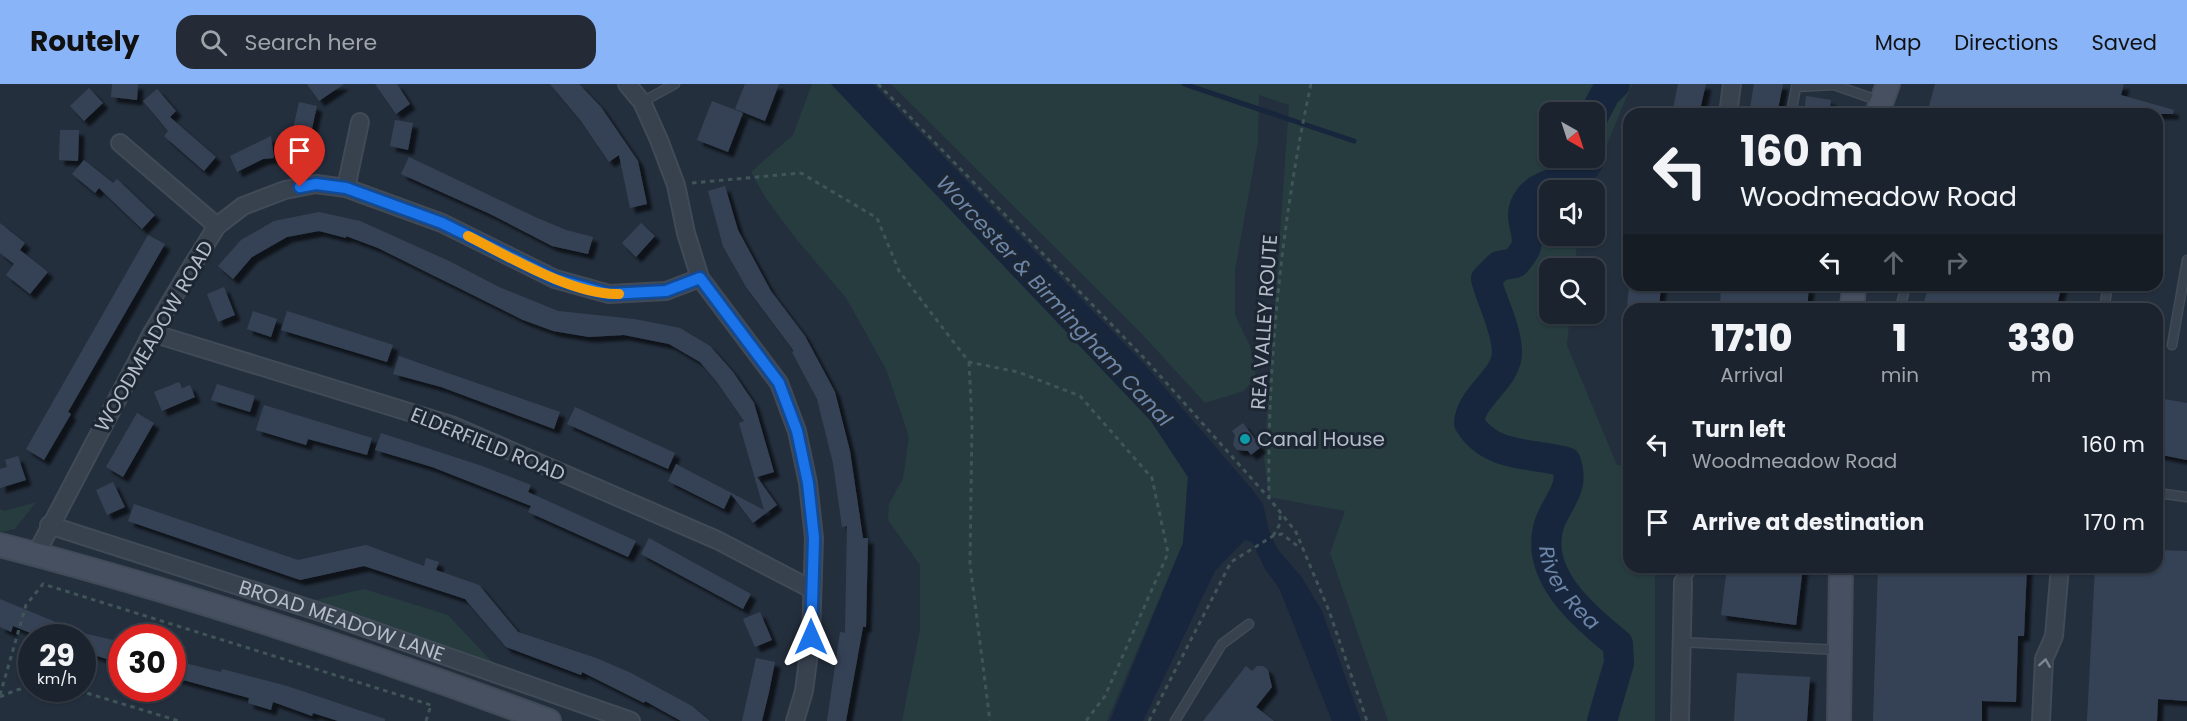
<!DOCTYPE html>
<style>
:root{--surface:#1b232e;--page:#242b36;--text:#f1f3f6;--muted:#a0a4aa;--line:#39404a;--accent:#8ab4f8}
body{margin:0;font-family:Poppins,sans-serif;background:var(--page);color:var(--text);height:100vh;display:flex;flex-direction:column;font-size:22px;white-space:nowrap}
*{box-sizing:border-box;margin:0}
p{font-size:20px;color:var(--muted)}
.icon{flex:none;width:33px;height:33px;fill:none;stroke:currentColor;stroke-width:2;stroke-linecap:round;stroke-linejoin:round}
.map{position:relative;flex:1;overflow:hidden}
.sheet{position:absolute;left:1623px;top:219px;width:540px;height:270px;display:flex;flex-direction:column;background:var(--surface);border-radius:18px;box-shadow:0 2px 4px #0004,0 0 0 2px var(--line)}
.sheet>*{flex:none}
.guide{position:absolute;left:1623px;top:24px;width:540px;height:183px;border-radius:18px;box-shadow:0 2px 4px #0004,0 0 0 2px var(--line);background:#1b232e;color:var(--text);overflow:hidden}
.needle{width:39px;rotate:141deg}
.buttons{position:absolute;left:1539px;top:18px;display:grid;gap:12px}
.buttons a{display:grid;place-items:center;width:66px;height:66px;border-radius:12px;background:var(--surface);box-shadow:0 2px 4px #0004,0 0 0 2px var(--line);font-size:30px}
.speed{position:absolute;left:18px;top:540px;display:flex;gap:12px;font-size:30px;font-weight:700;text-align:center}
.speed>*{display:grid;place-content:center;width:78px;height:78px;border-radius:50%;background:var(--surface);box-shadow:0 2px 4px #0004,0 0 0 2px var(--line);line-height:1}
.speed small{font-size:15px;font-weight:400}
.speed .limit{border:9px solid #d22;background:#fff;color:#111}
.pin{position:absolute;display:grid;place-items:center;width:51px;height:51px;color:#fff;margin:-62px -26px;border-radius:50% 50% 50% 0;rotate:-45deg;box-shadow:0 0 6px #0007}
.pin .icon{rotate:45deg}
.me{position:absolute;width:66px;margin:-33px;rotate:0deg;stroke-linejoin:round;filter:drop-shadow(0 0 4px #0008)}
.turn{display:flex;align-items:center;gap:21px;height:126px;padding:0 18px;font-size:27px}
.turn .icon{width:78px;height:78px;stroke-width:2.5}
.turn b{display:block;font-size:42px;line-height:51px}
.lanes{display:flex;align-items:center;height:57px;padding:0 18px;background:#0003;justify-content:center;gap:30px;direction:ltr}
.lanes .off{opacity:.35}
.eta{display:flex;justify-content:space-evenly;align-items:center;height:102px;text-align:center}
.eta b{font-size:36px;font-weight:800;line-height:42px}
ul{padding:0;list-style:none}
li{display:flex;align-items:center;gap:18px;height:78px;padding:0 18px}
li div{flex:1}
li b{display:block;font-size:22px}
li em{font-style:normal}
header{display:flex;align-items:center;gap:36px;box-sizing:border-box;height:84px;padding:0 30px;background:var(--accent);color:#111}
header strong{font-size:28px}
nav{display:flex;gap:33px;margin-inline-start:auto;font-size:21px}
.search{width:420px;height:54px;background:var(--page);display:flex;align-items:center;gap:15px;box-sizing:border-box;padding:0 21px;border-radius:18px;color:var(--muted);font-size:22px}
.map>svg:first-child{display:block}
.green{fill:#263c3f;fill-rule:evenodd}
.water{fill:#17263c}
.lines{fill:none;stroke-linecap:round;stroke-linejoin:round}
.stream{stroke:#17263c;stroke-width:5}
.river{stroke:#17263c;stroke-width:30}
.building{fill:#364354;filter:url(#shadow)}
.lane-casing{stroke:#414a57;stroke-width:11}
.street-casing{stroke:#414a57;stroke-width:20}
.secondary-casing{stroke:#414a57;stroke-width:26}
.path{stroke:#3f5557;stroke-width:3;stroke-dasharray:4.5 4.5;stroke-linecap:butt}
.lane{stroke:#38414e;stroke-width:8}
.street{stroke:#38414e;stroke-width:16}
.secondary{stroke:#465061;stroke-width:22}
.oneway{stroke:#7c8592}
.route-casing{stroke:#114b97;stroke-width:15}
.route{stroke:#1a73e8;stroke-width:10}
.slow{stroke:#f59e0b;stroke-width:10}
.culture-dot{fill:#0f9aa8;stroke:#1d2633;stroke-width:2}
.labels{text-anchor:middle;stroke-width:6;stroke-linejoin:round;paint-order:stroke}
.street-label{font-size:20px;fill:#b4bcc9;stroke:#1d2633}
.poi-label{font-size:20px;fill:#b4bcc9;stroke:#1d2633;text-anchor:start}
.water-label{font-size:21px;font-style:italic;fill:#6d86a8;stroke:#1d2633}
</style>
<header>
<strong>Routely</strong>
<div class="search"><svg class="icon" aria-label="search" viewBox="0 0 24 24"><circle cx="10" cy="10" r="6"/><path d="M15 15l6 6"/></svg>Search here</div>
<nav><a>Map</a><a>Directions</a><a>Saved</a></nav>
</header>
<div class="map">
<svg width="2187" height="637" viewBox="0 0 2187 637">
<defs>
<filter id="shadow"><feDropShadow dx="5.5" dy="5.5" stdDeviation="1.5" flood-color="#0009"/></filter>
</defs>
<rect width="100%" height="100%" fill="#242f3e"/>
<path class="green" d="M812,0H831L1151,337L1188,393L1183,459L1107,637H902L920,545V481L888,436L889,420L903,394L909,353L886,285L846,214L793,151L765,113L751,88L793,51Z
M891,0H1632L1588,106H1550V152H1574L1577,158L1575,184H1550V230H1570L1567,261L1617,381L1629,383V483H1655V637H1388L1330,469L1345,427L1269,413L1264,375L1289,21L1259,11L1258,58L1235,187V231L1250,262L1256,292L1244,307L1205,319L1142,250ZM1594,28V74H1550V28Z
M36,418L15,445L0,448V425L4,427Z
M364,505L448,531L494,580L312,517Z"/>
<path class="water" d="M831,0H873L1144,280L1251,404L1263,420L1269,447L1278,466L1301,492L1322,527L1361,637H1332L1279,504L1265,485L1252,458L1245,456L1215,487L1143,637H1110L1183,459L1188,393L1151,337Z"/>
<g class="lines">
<path class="stream" d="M1184,0L1354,57"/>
<g class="river">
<path d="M1594,31L1605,10L1615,0"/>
<path id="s1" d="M1590,74C1580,101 1547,93 1530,113C1514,133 1531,145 1526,163C1524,169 1518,175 1515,179L1499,182L1486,195C1492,218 1506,243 1507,267C1508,295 1471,311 1469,339C1491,375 1531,368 1566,378C1575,404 1559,415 1550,438C1532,489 1583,532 1618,560L1619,579L1602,637"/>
</g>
</g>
<path class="building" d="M112,0H138L137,16L111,13Z
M307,0H344L319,17Z
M375,0H397L410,20L396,30Z
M550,0H579L601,23L638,77L647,120L630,124L619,71L609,78L581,37Z
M745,0H779L765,37L735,25Z
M1678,0H1706L1699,30H1672Z
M1754,0H1783L1777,30H1749Z
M1935,0H2124L2121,11L2174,26L2173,30H1927Z
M89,4L103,19L84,37L70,22Z
M157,5L176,27L170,33L216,73L204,87L164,52L168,47L143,17Z
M1806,12L1831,16L1829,30H1804Z
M712,17L743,29L728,68L697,56Z
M299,18L317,22L311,49L293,45Z
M395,36L413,39L408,66L390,62Z
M60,46H79L78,77L59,76Z
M271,52L274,74L263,75L237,88L230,72Z
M409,73L535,133L566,146L593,153L588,170L552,162L490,130L401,90Z
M84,76L113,99L117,95L155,131L142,145L99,104L95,109L72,90Z
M725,102L738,146L771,207L805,252L835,308L850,367L863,454H868L866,543H863L846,637H827L840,548L845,549L847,442L842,443L833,379L817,315L792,268L794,267L746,203L723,162L708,107Z
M319,128L360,137L449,177L499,203L558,227L634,235L680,244L710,262L733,288L754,319L774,388L757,393L777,421L753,439L731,410L724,425L668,397L676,380L764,426L739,339L744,337L717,298L700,278L669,260L624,251L589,253L553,247L523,236L378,164L346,152V154L319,147L287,153L252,173L233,195L218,182L241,156L274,137Z
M0,139L25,159L20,166L48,188L30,210L6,191L14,180L0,169Z
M641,139L655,152L636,173L622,159Z
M148,151L165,160L68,328L71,330L44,376L26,365Z
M1629,201H1661L1659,225H1627Z
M1721,201L1809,203L1807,225H1720Z
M1929,201H2062L2056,225H1922Z
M224,203L235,231L218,238L207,210Z
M253,227L277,235L271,253L247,245Z
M287,227L393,261L387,278L281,246Z
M399,272L560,328L554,345L441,303L393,290Z
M179,298L182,304L190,301L195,313L162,327L154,308Z
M217,300L255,312L250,328L211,316Z
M2157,314L2187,319V376L2157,370Z
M264,321L372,354L367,371L308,355L306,361L256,346Z
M575,323L675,369L668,385L567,340Z
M137,329L154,339L123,393L106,383Z
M1243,339L1261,363L1251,371L1248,367L1237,366L1233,361L1235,351L1232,347Z
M381,349L482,382L531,401L528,408L636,457L628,473L528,428L531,422L432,383L375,366Z
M18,372L26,396L0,404V385L7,383L5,376Z
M113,398L125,423L107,431L96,406Z
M134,420L298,476L366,461L424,482L426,474L439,478L436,486L479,501L518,548L596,574L629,588L692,622L710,637H681L645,617L644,619L582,588L581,591L506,563L465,515L364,482L300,496L128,437Z
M649,454L751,510L743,525L641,470Z
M2157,466L2187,467V617L2158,615L2157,637H2087L2095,483H2157Z
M1727,483H1803L1796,541L1721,531Z
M1878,483H2027L2024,552H2018L2016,618L1982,617V637H1873Z
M0,515L82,549L122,558V580L82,567V554H43L13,542L11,548L0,543Z
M760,528L772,556L755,563L743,535Z
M756,574L775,578L769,608L762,637H742Z
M172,576L221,588L222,585L287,602L385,635V637H338L313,629L312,632L273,618L271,626L248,619L249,614L172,593Z
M1246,582L1252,587L1257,582H1263L1268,586L1272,603L1256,623L1274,637H1203Z
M1737,589L1810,593L1807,637H1734Z"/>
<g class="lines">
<g class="lane-casing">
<path id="lane" d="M642,18L675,0
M1791,30L1796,3L1834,1L1880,17
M1900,225L1906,201
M2104,225L2108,201
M2172,261L2187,176
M2157,409L2187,413
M1683,498L1694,483
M1680,558L1840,566
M1175,637L1222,560L1249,540"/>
</g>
<g class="street-casing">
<g id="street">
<path d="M627,0L642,18L659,56L676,101L686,149L700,194L779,299L797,347L808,399L814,454L811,553L804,607L795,637"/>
<path d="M1728,30L1732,0"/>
<path d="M120,59L217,142"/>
<path d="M346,104L360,38"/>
<path d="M152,249L451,341L717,456L811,505"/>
<path id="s2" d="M49,441L326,530L631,637"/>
<path d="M36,470L152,249L187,190L217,142L243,122L285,106L316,100L346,104L442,139L555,195L609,210L666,207L700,194"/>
<path d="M1680,637L1683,498"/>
<path d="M2041,637L2044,575L2054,552L2060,483"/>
</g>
</g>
<g class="secondary-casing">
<path id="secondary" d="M1877,30L1888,0
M1852,225L1854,201
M0,461C186,509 369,570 549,637
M1839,637L1841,483"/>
</g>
<path class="path" d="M878,0L1146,276L1268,413
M1311,0C1282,133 1267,278 1269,414L1296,448L1329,527L1367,637
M692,99L801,89L877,134L899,187L969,278L1018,288L1080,312L1152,394L1168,469L1105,612L1086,637
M969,278L972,339L970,480L990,637
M1273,452L1280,440V429
M70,604L179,637
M0,611L26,521L43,500L431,621
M0,613L16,606L32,603
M426,637L431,621
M1149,637L1231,478L1273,452L1282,450L1300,464"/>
<use href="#lane" class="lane"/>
<use href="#street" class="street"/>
<use href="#secondary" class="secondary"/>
</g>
<defs><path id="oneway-chevron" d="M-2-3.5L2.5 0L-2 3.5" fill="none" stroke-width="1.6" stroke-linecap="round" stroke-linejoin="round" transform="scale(1.5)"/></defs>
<use class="oneway" href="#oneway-chevron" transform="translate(2045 579) rotate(-81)"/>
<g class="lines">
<g class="route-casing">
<path id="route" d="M300,103L316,100L346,104L442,139L555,195L609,210L666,207L700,194L779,299L797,347L808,399L814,454L811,553"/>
</g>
<use href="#route" class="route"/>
<path class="slow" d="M468,152C508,172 574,212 619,210"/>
</g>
<circle class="culture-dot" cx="1245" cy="355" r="6"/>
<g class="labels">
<g class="street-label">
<text transform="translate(1264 238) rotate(-86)" y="7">REA VALLEY ROUTE</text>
<text transform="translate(154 252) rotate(-60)" y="7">WOODMEADOW ROAD</text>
<text transform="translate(488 360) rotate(22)" y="7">ELDERFIELD ROAD</text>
<text dy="7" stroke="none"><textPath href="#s2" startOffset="308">BROAD MEADOW LANE</textPath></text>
</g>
<g class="poi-label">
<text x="1257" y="362">Canal House</text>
</g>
<g class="water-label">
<text transform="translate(1054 217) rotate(47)" y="7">Worcester &amp; Birmingham Canal</text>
<text dy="7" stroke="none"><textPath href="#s1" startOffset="584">River Rea</textPath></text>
</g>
</g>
</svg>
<div class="buttons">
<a><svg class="needle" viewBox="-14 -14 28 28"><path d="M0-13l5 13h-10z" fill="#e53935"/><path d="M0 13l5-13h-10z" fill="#a0a4aa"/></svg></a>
<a><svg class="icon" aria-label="sound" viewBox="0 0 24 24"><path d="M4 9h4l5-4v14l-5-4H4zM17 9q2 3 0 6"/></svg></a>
<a><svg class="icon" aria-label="search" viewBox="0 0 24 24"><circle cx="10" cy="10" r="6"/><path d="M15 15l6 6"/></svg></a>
</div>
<div class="speed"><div>29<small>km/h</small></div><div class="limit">30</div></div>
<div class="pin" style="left:300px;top:103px;background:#d93025"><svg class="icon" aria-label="arrive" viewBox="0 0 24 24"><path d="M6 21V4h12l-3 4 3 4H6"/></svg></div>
<svg class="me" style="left:811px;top:553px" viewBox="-20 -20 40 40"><path d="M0-17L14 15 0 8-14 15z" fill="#1a73e8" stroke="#fff" stroke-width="4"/></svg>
<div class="guide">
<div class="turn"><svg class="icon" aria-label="left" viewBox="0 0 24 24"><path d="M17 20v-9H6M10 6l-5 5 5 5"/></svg><div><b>160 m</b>Woodmeadow Road</div></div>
<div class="lanes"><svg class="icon" aria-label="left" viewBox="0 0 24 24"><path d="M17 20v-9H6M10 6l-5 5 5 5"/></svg><svg class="icon off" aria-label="ahead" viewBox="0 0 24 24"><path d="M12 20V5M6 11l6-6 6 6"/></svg><svg class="icon off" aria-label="right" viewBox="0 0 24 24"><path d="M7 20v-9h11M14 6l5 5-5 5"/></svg></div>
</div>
<section class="sheet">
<div class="eta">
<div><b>17:10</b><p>Arrival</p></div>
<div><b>1</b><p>min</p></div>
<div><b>330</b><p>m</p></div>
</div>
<ul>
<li><svg class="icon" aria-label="left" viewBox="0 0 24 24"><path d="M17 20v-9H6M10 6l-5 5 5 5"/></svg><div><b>Turn left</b><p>Woodmeadow Road</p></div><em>160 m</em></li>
<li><svg class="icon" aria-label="arrive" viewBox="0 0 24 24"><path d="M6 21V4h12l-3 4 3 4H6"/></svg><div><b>Arrive at destination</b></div><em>170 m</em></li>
</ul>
</section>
</div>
